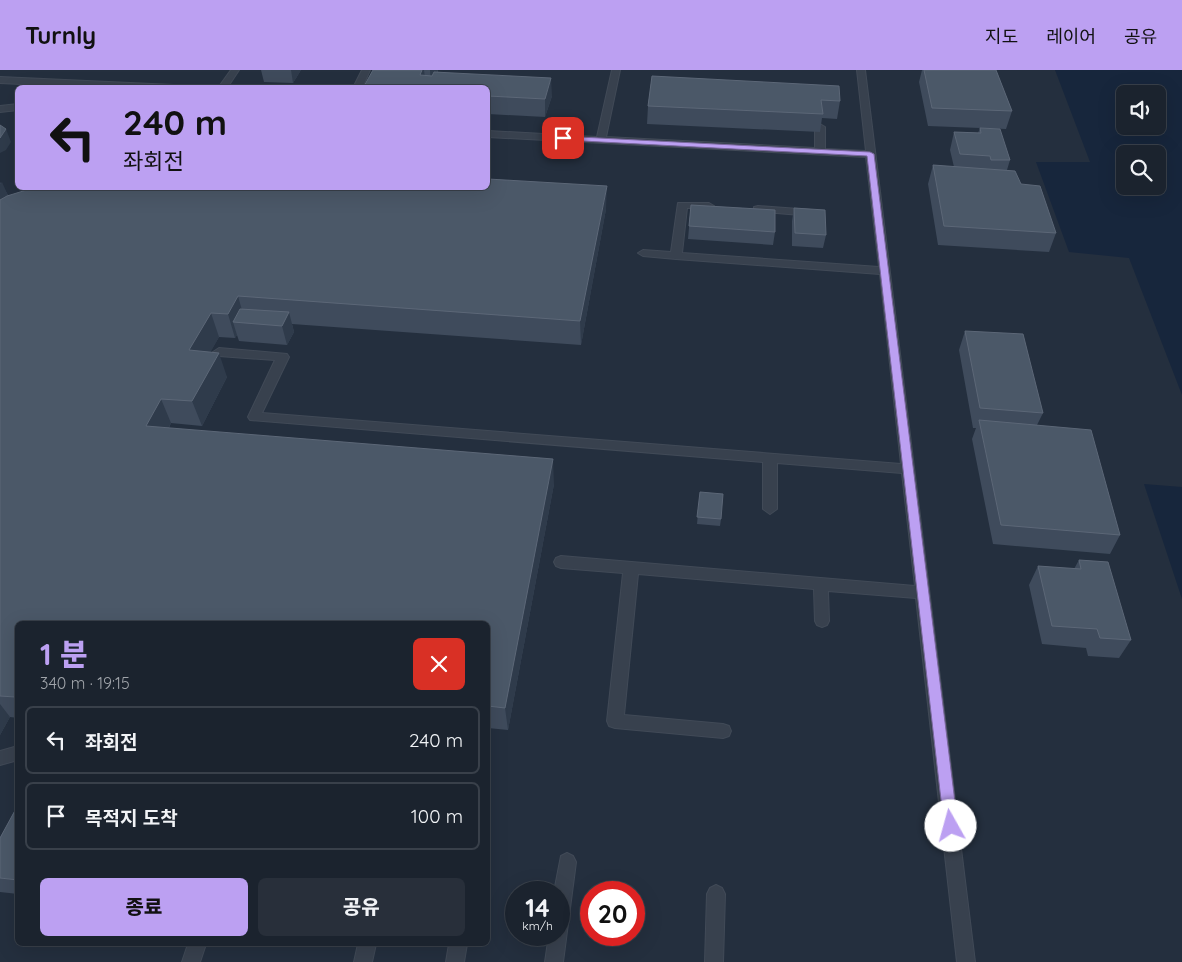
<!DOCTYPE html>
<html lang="ko">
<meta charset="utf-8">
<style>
:root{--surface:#1b232e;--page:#282f3a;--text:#f1f3f6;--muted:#a0a4aa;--line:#39404a;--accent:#bca0f2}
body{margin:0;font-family:Quicksand,"Noto Sans KR",sans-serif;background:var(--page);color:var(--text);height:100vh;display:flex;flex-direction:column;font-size:19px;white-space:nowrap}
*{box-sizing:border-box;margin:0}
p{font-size:16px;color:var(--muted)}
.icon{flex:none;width:28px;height:28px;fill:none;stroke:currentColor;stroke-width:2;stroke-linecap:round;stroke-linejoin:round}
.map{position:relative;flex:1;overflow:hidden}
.side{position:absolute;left:15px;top:551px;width:475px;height:325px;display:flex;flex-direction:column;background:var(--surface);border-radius:8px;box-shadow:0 5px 20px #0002,0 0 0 1px var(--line)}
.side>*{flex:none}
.banner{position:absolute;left:15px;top:15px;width:475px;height:105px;border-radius:8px;box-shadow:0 5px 20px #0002,0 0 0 1px var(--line);background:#bca0f2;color:#111;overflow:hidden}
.fabs{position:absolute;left:1116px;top:15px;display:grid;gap:10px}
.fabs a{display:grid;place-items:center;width:50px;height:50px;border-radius:8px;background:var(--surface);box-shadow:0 5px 20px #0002,0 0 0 1px var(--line);font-size:25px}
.speed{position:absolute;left:505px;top:811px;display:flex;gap:10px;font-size:25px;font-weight:700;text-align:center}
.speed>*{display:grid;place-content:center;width:65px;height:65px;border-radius:50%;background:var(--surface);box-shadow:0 5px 20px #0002,0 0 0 1px var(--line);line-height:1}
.speed small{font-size:12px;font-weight:400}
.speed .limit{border:8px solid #d22;background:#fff;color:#111}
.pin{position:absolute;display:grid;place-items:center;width:42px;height:42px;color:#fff;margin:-21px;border-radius:10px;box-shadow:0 2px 8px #0006}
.me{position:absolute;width:55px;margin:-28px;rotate:353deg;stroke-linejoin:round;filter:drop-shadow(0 0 4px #0008)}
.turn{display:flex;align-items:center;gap:18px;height:105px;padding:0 25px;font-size:22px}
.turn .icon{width:65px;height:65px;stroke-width:2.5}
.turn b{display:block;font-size:35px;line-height:42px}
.round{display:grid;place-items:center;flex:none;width:52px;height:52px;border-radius:8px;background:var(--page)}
.head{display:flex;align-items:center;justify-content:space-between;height:85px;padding:0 25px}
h1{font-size:30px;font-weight:800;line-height:38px;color:var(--accent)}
.primary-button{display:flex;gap:10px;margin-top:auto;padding:10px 25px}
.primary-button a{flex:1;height:58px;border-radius:8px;background:var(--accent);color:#111;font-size:20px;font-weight:800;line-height:58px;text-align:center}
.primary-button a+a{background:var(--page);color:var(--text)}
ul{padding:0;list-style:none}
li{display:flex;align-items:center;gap:15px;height:68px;margin:0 10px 8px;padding:0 15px;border:2px solid var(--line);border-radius:8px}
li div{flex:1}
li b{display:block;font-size:19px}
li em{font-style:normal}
header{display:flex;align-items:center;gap:30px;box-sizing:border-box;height:70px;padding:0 25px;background:var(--accent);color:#111}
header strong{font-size:24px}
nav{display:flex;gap:28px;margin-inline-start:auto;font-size:18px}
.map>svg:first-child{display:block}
.water{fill:#17263c;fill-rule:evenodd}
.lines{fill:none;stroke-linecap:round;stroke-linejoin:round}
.lane-casing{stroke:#414a57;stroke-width:2}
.lane{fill:#38414e;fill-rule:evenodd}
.wall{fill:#3f4b5c}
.shaded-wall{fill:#2f3b4b}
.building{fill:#4b5868;stroke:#5c6777}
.route{fill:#bca0f2;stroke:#7a689d}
</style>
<header>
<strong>Turnly</strong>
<nav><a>지도</a><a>레이어</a><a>공유</a></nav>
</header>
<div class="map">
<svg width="1182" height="892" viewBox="0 0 1182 892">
<rect width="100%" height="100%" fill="#242f3e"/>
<path class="water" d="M1055,0H1182V325L1129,188L1069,182L1036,92H1090ZM1125,24H1158V56H1125ZM1125,84H1158V116H1125Z
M1144,414L1182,417V529Z"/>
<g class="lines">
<g class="lane-casing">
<path id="lane" d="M231,0H239L227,18H218Z
M362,0H370L362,18H353Z
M612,0H620L606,67L815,78V57L820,54L825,57V79L866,81L857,0H865L975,892H957L916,528L828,521L829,551L827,555L822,557L817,555L815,551L814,519L638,504L624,645L723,654L729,656L731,661L729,666L723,668L615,658L609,656L607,651L623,503L561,498L556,496L554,492L556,488L561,486L915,516L902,403L777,393V439L770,444L763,439V392L250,350L248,347L275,290L219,286L213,282L219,278L287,284L289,287L262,343L901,394L880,204L676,189L643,186L638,183L643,180L671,182L678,133H709L714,136L713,138H687L682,183L879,197L866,87L488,67V61L597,67Z
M0,7L174,15L178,18H106L0,13Z
M18,34V40L0,42V36Z
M758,136L812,140L817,143L812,146L754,141V137Z
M18,676V690L0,695V681Z
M567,783L573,786L576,792L563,892H545L549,865H559V822H554L561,786Z
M716,815L722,818L725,824L723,892H705L707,824L710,818Z
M188,874H206L200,892H182Z
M358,874H376L372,892H354Z
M449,874H467L464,892H446Z"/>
</g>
<use href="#lane" class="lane"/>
</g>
<path class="wall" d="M261,0H301L293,13L264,12Z
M373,0H438V2L552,26L545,47L488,44V18Z
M916,0H996L1012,41L1006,59L928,56L919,12L922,0Z
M652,6L840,31L837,49L822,48L820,62L647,54L648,36Z
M980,58L1010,90L1007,100L1021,114L1056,163L1049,182L938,175L928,114L933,95L954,97L950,80L954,62L978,63Z
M0,112L8,125L606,139L581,275L292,254L294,262L287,275L239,271L237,265L235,268L219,267L210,282L227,307L202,356L171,353L169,358L554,414L508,660L488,658V554H18V648L10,647L0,665Z
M691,135L775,162L773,175L688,169Z
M794,138L826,165L823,178L792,176V151Z
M965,261L1043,343L1037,355L1120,465L1110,484L993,474L972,369L976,358H973L959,280Z
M700,422L721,449L720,456L697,454Z
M1079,490L1131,570L1119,588L1088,586L1086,578L1042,574L1029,515L1038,496L1074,499Z
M18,735V824L0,822V768Z"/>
<path class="shaded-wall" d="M291,0H301L293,13Z
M422,0H424L426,15L420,5Z
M430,0H438L431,15Z
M551,8L552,26L545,47V29Z
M6,59L11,72L6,80L0,83V68Z
M2,112L10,130L0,142V114Z
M607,116L606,139L581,275L580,251Z
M238,226L245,251L233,252L237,265L235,268L228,244Z
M289,242L294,262L287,275L282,256Z
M211,243L219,267L198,305L189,280Z
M219,283L227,307L202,356L192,331Z
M161,329L171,353L156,381L146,356Z
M553,389L554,414L508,660L505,638Z
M0,634L10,647L0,665Z"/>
<path class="building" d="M373,0H422L420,5L432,6L434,2L551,8L545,29L488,26V18H363Z
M924,0H996L1012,41L932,38Z
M652,6L839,16L840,31L821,30L823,44L648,36Z
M0,55L6,59L0,68Z
M980,58L1000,59L1010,90H991L990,86L960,84L954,62L981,63Z
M933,95L1015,101L1021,114L1040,116L1056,163L944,156Z
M488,109L607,116L580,251L238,226L228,244L211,243L189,280L219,283L192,331L161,329L146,356L553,389L505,638L488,636V554H18V623L15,627L0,626V130L7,126L33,118H488Z
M691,135L775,140V162L689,156Z
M794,138L825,140L826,165L795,163Z
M240,239L289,242L282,256L233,252Z
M965,261L1023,264L1043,343L980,338Z
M979,350L1091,360L1120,465L1001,455Z
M700,422L723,424L721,449L697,447Z
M1079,490L1108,492L1131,570L1100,568L1097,559L1052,556L1038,496L1081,499Z
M18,735V810L0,808V768Z"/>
<path class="route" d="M560,66L870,82L874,84L958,756L956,761L951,763L946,761L944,756L867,86L563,70L560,69Z"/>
</svg>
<div class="fabs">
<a><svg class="icon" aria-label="sound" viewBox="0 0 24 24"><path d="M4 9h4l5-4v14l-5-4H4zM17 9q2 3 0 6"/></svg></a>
<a><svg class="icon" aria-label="search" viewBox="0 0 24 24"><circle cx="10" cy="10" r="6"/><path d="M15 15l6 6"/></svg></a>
</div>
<div class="speed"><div>14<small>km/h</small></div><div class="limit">20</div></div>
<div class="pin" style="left:563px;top:68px;background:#d93025"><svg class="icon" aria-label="arrive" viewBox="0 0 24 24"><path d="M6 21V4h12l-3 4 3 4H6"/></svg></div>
<svg class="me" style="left:951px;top:756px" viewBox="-20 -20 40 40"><circle r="19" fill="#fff"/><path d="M0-13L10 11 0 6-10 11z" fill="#bca0f2"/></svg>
<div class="banner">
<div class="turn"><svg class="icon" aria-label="left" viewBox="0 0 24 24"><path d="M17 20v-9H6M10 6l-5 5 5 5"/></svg><div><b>240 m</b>좌회전</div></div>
</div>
<section class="side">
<div class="head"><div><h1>1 분</h1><p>340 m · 19:15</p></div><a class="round" style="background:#d93025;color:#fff"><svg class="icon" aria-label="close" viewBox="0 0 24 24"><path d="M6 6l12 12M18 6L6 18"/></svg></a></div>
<ul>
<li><svg class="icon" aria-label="left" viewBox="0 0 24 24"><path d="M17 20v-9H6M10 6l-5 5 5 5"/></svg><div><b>좌회전</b></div><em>240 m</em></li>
<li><svg class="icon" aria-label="arrive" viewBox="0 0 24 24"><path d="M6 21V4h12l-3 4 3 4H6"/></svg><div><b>목적지 도착</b></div><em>100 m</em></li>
</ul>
<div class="primary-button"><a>종료</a><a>공유</a></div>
</section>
</div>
